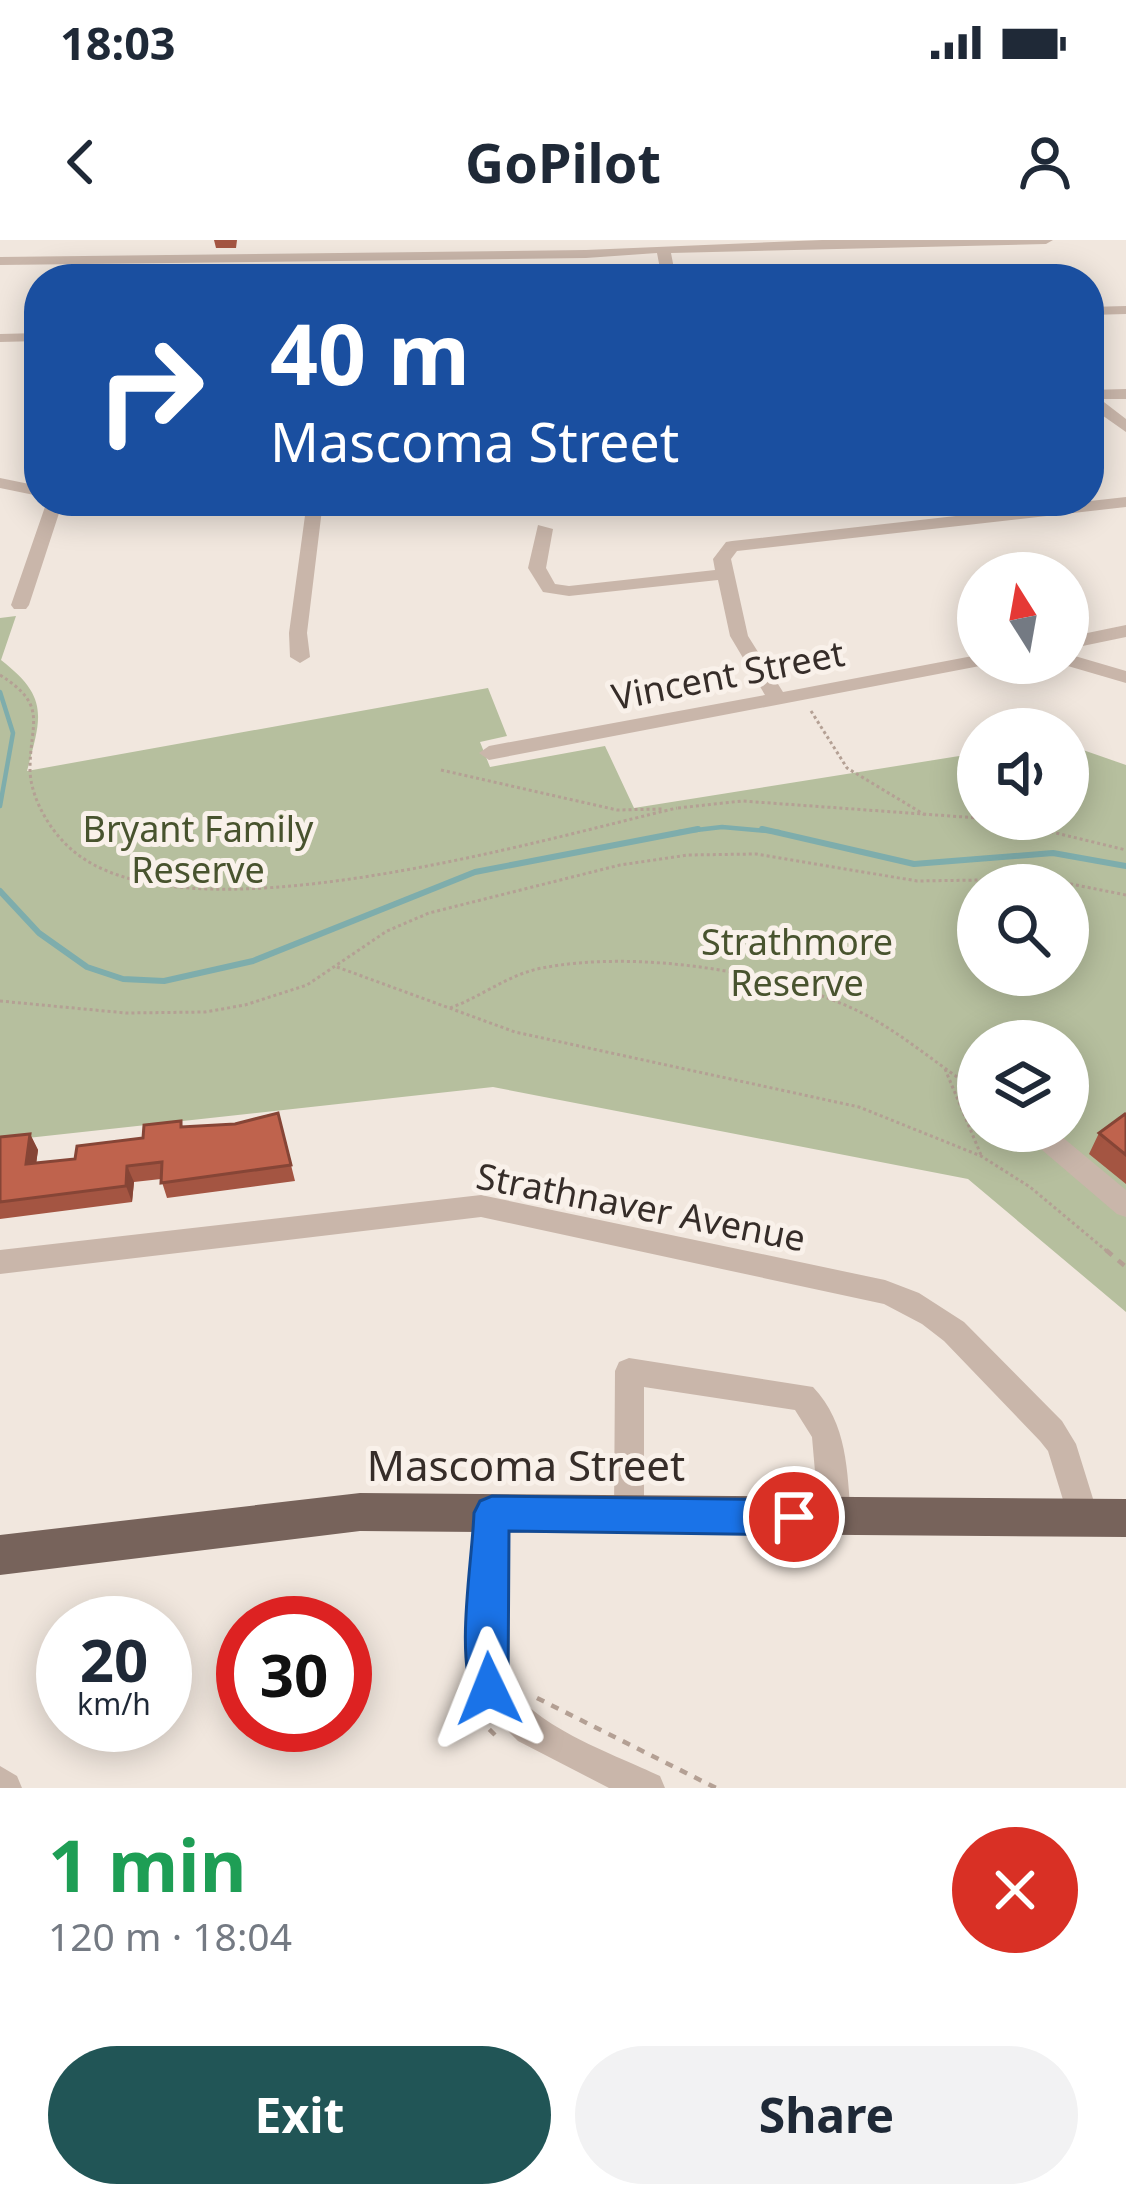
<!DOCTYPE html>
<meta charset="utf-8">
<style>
:root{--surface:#fff;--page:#f2f2f3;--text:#1f2937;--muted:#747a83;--accent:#215556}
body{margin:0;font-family:"Noto Sans",sans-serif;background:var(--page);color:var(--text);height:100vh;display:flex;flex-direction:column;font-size:45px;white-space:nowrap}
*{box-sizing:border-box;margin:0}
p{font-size:39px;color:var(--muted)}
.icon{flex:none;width:66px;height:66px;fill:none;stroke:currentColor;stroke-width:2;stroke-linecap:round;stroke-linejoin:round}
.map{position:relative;height:1548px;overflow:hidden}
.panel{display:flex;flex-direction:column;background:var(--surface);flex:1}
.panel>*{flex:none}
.top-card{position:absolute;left:24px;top:24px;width:1080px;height:252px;border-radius:48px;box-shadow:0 6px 30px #0003;background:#1a4fa0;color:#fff;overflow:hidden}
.needle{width:78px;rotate:349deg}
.buttons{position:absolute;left:957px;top:312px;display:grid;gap:24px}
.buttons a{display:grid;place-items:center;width:132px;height:132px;border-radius:50%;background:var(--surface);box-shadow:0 6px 30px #0003;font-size:60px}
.speed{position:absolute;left:36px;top:1356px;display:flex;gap:24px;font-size:60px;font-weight:700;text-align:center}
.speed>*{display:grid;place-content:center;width:156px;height:156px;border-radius:50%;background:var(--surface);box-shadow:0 6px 30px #0003;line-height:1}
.speed small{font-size:30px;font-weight:400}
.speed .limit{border:18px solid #d22;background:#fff;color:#111}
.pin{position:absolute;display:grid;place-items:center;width:102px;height:102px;color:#fff;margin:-51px;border:6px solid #fff;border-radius:50%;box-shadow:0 3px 12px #0007}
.me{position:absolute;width:132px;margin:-66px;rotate:358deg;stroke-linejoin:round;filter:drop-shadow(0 0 9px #0008)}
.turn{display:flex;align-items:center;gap:42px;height:252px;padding:0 48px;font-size:54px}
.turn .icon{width:156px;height:156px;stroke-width:2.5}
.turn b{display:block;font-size:84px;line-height:102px}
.round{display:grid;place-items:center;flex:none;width:126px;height:126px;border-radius:63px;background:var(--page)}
.head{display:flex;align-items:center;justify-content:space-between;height:204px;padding:0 48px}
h1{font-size:72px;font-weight:700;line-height:90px;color:#1e9e55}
.button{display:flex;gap:24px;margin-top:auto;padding:24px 48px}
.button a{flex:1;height:138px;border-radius:72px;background:var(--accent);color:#fff;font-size:48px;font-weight:700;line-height:138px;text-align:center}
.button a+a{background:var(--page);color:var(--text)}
.status{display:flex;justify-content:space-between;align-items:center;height:84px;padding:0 60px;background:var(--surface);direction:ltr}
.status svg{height:33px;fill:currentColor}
header{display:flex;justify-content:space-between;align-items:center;height:156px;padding:0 48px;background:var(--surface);font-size:54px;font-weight:700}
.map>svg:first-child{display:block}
.green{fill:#b6bf9e;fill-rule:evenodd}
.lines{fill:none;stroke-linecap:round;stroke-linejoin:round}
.stream-far1{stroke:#7eadac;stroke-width:4.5}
.stream{stroke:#7eadac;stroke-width:6}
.path-far1{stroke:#b4a094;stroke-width:3;stroke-dasharray:3 3;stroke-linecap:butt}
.path{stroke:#b4a094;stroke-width:4.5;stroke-dasharray:8 8;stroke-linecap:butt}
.minor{fill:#c9b6aa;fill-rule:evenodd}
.major{fill:#77635b;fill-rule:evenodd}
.wall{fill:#a45542}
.shaded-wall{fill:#864536}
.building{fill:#bf634d;stroke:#864536;stroke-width:3}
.route{fill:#1a73e8;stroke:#114b97;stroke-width:3}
.labels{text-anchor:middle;stroke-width:10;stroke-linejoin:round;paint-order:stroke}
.street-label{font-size:36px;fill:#362d29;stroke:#f9f1ea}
.park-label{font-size:36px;fill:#48532e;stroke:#f9f1ea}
.near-street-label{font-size:42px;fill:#362d29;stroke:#f9f1ea}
</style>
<div class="status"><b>18:03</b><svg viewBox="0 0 49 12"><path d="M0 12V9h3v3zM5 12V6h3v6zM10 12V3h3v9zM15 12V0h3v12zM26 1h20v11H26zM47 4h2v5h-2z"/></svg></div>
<header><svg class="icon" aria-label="back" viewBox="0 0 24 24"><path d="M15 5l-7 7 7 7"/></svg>GoPilot<svg class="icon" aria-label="person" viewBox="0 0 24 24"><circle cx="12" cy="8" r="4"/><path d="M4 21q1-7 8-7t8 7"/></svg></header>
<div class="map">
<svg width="1126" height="1548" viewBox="0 0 1126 1548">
<rect width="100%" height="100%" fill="#f1e7de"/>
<path class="green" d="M16,376L1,420C50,458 41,477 27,531L488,448L507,496L480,502L490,527L605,506L634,568L978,513V579H1068V509L1083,510L1126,525V1072L968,939L493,847L0,901V378ZM978,645H1068V735H978ZM978,801H1068V891H978Z"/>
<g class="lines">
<path class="stream-far1" d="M0,452L13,493L0,566
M679,592L722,587L779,592"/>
<path class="stream" d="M762,589L914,624L1053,613L1126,626
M0,651L39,693L87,727L123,739L164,741L253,721L475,632L698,589"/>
<path class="path-far1" d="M0,435C49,466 30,482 30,529C30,557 50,591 71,609C180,707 543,599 677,568
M811,471L847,528L925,575
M441,530L617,570L663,569
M678,568L742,561L978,578
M998,579L1126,610
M337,727L515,792L859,867L981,916L1030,947L1109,1013
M0,761L126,773L205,772L245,765L307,745L387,691L429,673L620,625L688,615L756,614L917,641L1046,639L1126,655
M450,768C481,757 509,734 542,728C634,710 771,730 856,770C900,791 937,825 978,851
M945,829L981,915"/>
<path class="path" d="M1106,1010L1126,1027
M537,1458L716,1548
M478,1478L496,1496"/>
<path class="minor" d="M1053,0L1046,4L671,13L676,39H662L657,13L586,18L0,25V17L586,10L822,0Z
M1126,66V74L1089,75V67Z
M39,93V101L0,102V94Z
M1126,149V159H1100L1126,179V192L1089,166V150Z
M0,238L39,246V256L0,248Z
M1126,257V267L737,311L731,319L748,396L783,452L978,415V423L985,425L489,520L479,513L489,506L765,455L730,396L718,340L569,356L543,352L528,328L538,285L553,289L546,328L555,344L569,346L715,330L713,319L726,302L732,301Z
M47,261H63L29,365L26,369H14L11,365Z
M307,261H323L307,393L310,417L300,423L290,417L289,393Z
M1126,385V397L1068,409V397Z
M1068,414L1126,431V443L1061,424L1068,423Z
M1024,891H1055L1126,950V977L1117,974L1028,898Z
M481,955L885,1040L919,1053L964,1082L1062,1181L1076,1204L1099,1278L1094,1289L1083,1293L1072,1289L1048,1211L1040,1201L944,1101L922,1084L884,1064L481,977L0,1034V1010Z
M629,1118L813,1147C848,1184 847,1231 851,1278L846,1289L835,1293L824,1289L819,1278L812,1197L795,1170L644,1147V1275L640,1286L629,1290L618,1286L614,1275L615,1131L619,1122Z
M492,1258L503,1262L507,1273L503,1434C526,1485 612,1513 660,1536L665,1548H609L518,1501L483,1466L469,1435L477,1273L481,1262Z
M0,1526L17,1536L22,1548H0Z"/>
<path class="major" d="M360,1253L1126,1259V1297L360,1291L0,1335V1295Z"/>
</g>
<path class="wall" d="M214,0H237L236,8H216Z
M278,873L295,941L167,958L161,939L134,942L132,962L0,979V897L30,894L38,910L36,923L75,919L184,887L235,884Z
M1126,875V944L1089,914L1099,893Z"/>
<path class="shaded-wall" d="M30,894L38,910L34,940L26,924Z
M127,926L134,942L132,962L126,946Z"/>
<path class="building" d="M278,873L291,925L161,943L162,922L127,926L126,946L0,962V897L30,894L26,924L75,919L77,906L143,898L144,885L181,881V887L235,884Z
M1125,874L1126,875V915L1099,893Z"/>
<path class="route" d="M492,1256L794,1260L807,1265L812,1277L807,1289L794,1295L509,1291L508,1449L502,1462L489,1468L475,1462C455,1414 472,1326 474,1273L480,1261Z"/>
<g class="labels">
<g class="street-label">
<text transform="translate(728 435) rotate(-11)" y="13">Vincent Street</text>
<text transform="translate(641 967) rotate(11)" y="13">Strathnaver Avenue</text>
</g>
<g class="park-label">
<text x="198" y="602">Bryant Family<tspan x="198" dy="41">Reserve</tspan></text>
<text x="797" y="715">Strathmore<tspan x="797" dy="41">Reserve</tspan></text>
</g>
<g class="near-street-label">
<text x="526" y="1241">Mascoma Street</text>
</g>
</g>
</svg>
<div class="buttons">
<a><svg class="needle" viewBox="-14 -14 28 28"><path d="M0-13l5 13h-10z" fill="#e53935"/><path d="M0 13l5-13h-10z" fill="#747a83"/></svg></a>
<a><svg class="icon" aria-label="sound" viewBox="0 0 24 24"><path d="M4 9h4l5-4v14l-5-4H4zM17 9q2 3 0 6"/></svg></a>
<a><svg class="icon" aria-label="search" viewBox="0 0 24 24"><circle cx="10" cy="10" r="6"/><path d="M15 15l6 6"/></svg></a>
<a><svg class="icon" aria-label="layers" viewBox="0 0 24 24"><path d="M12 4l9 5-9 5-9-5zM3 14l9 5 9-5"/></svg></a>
</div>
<div class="speed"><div>20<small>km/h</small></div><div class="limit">30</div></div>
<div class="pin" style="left:794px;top:1277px;background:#d93025"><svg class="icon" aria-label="arrive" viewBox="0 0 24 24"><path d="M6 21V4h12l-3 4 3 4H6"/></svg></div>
<svg class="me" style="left:489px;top:1449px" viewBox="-20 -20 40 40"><path d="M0-17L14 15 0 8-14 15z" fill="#1a73e8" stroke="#fff" stroke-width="4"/></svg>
<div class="top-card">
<div class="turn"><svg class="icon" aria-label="right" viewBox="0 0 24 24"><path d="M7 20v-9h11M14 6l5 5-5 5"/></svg><div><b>40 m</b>Mascoma Street</div></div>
</div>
</div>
<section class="panel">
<div class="head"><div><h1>1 min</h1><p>120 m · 18:04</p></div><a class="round" style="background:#d93025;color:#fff"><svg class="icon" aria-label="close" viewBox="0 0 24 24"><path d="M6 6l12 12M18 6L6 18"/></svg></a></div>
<div class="button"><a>Exit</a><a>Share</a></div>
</section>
